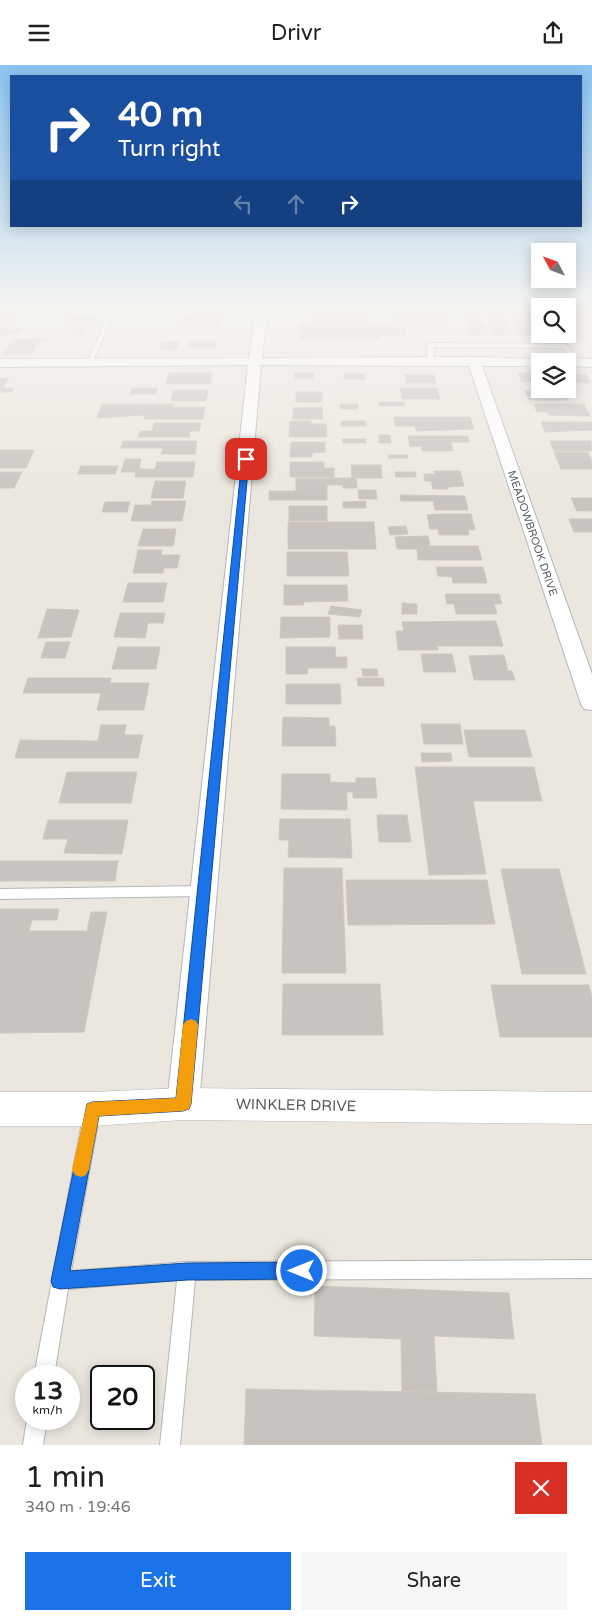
<!DOCTYPE html>
<meta charset="utf-8">
<style>
:root{--surface:#fff;--page:#f6f6f6;--text:#202124;--muted:#757577;--accent:#1a73e8}
body{margin:0;font-family:"Varela Round",sans-serif;background:var(--page);color:var(--text);height:100vh;display:flex;flex-direction:column;font-size:19px;white-space:nowrap}
*{box-sizing:border-box;margin:0}
p{font-size:16px;color:var(--muted)}
.icon{flex:none;width:28px;height:28px;fill:none;stroke:currentColor;stroke-width:2;stroke-linecap:round;stroke-linejoin:round}
.map{position:relative;height:1380px;overflow:hidden}
.details{display:flex;flex-direction:column;background:var(--surface);flex:1}
.details>*{flex:none}
.hud{position:absolute;left:10px;top:10px;width:572px;height:152px;border-radius:0px;box-shadow:0 2px 12px #0003;background:#1a4fa0;color:#fff;overflow:hidden}
.needle{width:32px;rotate:311deg}
.fabs{position:absolute;left:531px;top:178px;display:grid;gap:10px}
.fabs a{display:grid;place-items:center;width:45px;height:45px;border-radius:0px;background:var(--surface);box-shadow:0 2px 12px #0003;font-size:25px}
.speed{position:absolute;left:15px;top:1300px;display:flex;gap:10px;font-size:25px;font-weight:700;text-align:center}
.speed>*{display:grid;place-content:center;width:65px;height:65px;border-radius:50%;background:var(--surface);box-shadow:0 2px 12px #0003;line-height:1}
.speed small{font-size:12px;font-weight:400}
.speed .limit{border:2px solid #111;border-radius:8px;background:#fff;color:#111}
.pin{position:absolute;display:grid;place-items:center;width:42px;height:42px;color:#fff;margin:-21px;border-radius:10px;box-shadow:0 2px 8px #0006}
.me{position:absolute;width:55px;margin:-28px;rotate:270deg;stroke-linejoin:round;filter:drop-shadow(0 0 4px #0008)}
.turn{display:flex;align-items:center;gap:18px;height:105px;padding:0 25px;font-size:22px}
.turn .icon{width:65px;height:65px;stroke-width:2.5}
.turn b{display:block;font-size:35px;line-height:42px}
.lanes{display:flex;align-items:center;height:48px;padding:0 25px;background:#0003;justify-content:center;gap:25px;direction:ltr}
.lanes .off{opacity:.35}
.round{display:grid;place-items:center;flex:none;width:52px;height:52px;border-radius:0px;background:var(--page)}
.headline{display:flex;align-items:center;justify-content:space-between;height:85px;padding:0 25px}
h1{font-size:30px;font-weight:600;line-height:38px}
.button{display:flex;gap:10px;margin-top:auto;padding:10px 25px}
.button a{flex:1;height:58px;border-radius:0px;background:var(--accent);color:#fff;font-size:20px;font-weight:600;line-height:58px;text-align:center}
.button a+a{background:var(--page);color:var(--text)}
header{display:flex;justify-content:space-between;align-items:center;height:65px;padding:0 25px;background:var(--surface);font-size:22px;font-weight:600}
.map>svg:first-child{display:block}
.building{fill:#c8c3bf;stroke:#cfc8be}
.lines{fill:none;stroke-linecap:round;stroke-linejoin:round}
.service-casing{stroke:#b2b6ba;stroke-width:2}
.minor-casing{stroke:#b2b6ba;stroke-width:2}
.tertiary-casing{stroke:#b2b6ba;stroke-width:1}
.service{fill:#fff;fill-rule:evenodd}
.minor{fill:#fff;fill-rule:evenodd}
.tertiary{fill:#fff;fill-rule:evenodd}
.route{fill:#1a73e8;stroke:#114b97}
.slow{fill:#f59e0b}
.labels{text-anchor:middle;stroke-width:4;stroke-linejoin:round;paint-order:stroke}
.far-street-label{font-size:11px;fill:#585c60;stroke:#fff}
.near-street-label{font-size:15px;fill:#585c60;stroke:#fff}
</style>
<header><svg class="icon" aria-label="menu" viewBox="0 0 24 24"><path d="M4 6h16M4 12h16M4 18h16"/></svg>Drivr<svg class="icon" aria-label="share" viewBox="0 0 24 24"><path d="M12 15V3M7 8l5-5 5 5M5 13v7h14v-7"/></svg></header>
<div class="map">
<svg width="592" height="1380" viewBox="0 0 592 1380">
<rect width="100%" height="100%" fill="#ebe7df"/>
<path class="building" d="M0,243H25L21,249H0Z
M191,243H223L222,249L189,248Z
M310,243H365L367,262H405L406,270H379V274H300L301,259H310Z
M394,243H446L450,253H445L448,260H401L400,256H396Z
M461,243H477L478,246H485L484,243H502L506,255L489,254L487,249H480L481,255L464,254Z
M508,243H527L531,255H512Z
M183,250L222,251L220,260H181Z
M0,251H18L13,259H0Z
M68,251H97L92,260H63Z
M592,253V257L569,256L568,254Z
M465,255H483L485,261H490L491,264H486L488,270H469Z
M489,255L508,256L513,270H494Z
M512,255L531,256L537,270H517Z
M0,263H24L21,269H7L6,271H0Z
M74,263H88L85,270H70Z
M12,274H48L45,277H38L31,289H2Z
M191,276H217L215,283H189Z
M162,277H179L177,284H160Z
M169,308H212L210,319H166Z
M295,308H313V313H295Z
M518,308H540V317H522Z
M344,309H364L365,314H344Z
M568,309L586,310L591,318H573L570,313H568Z
M405,310H434L436,318H406Z
M0,313H9L3,323H14L12,327H0Z
M132,323H157L155,329H130Z
M400,323H437L440,334H402Z
M173,325H208L206,336H171Z
M525,326H573L575,330H566L568,334L566,335H529Z
M296,327H322V337H296Z
M379,337H404L405,341H379Z
M102,339H174L173,342H205L203,354H144L145,350L97,353Z
M340,339H358V344H341Z
M534,339H584L590,351L549,350L548,347H537Z
M322,342L323,354H293V343Z
M394,352H470L474,364L416,366L415,361H395Z
M290,356H311V359H326L327,372H289Z
M341,356H366V361H341Z
M541,357H592V365L545,367Z
M154,358H201L199,366H190L189,372H138L140,366H152Z
M379,370H390L391,378H379Z
M408,371H468L469,377H451L453,386H422L421,381L410,382Z
M342,374H365L366,378H343Z
M123,376H197L195,389H161L163,383H121Z
M550,376H591L592,386H554Z
M291,377H325V387L312,388V392H290Z
M0,385H34L26,403H0Z
M554,387H588L592,396V404H561Z
M388,390H407L408,393H389Z
M125,394H141L139,404H155L157,397H195L193,412H135L136,407H121Z
M290,397H324V403H334V412H290Z
M351,400H381L382,413H352Z
M81,401H118L115,409H78Z
M434,406H460L464,421L448,422V424H433L431,416H425L424,409H435Z
M0,407H22L14,423H0Z
M395,407H415L416,412H396Z
M296,413H356L357,423H343V420H327V435H269V426H296Z
M155,416H186L183,433H151Z
M358,425H376L377,434H359Z
M400,430L465,431L468,445H435L433,436H401Z
M571,433H592V446H577Z
M152,436H186L182,456H131L135,440H151Z
M366,436V443H343V437Z
M105,437H130L127,447H102Z
M289,441H327V456H289Z
M441,449H471L475,465H468L469,470H439L438,464H430L427,450Z
M569,454H592V467H574Z
M288,457H374L376,484H288Z
M406,461L408,469L390,470L388,462Z
M143,464H176L173,481H138Z
M428,471L430,481H478L482,495H418L417,484H397L395,472Z
M138,485H162L161,490H180L177,503H164L163,508H133Z
M287,487H347L349,511H287Z
M436,502H483L487,518H453L452,512L438,511Z
M128,518H167L163,537H123Z
M284,520H347L348,536L303,537L304,540H284Z
M445,529H499L502,539H494L497,549H456L454,539H447Z
M402,538L417,539V549H402Z
M331,541L362,545L360,552L328,549Z
M47,544L79,545L71,572L38,573Z
M120,548H165L163,558H148L145,573L114,572Z
M281,552H330V572L280,573Z
M496,556L503,581H437L438,585H398L396,566H404L402,557Z
M338,560H362L363,574H339Z
M46,577H70L65,593H41Z
M118,582H160L156,604H112Z
M286,582H335L336,592H347V603H308L307,609H286Z
M421,589H452L456,607H424Z
M504,590L508,606H512L515,615H474L469,591Z
M362,604H377L378,611H363Z
M28,613H111L110,618H149L144,645H97L101,628H23Z
M357,613H383L384,621H358Z
M286,619H340L341,639H286Z
M283,652L329,653V661H335L336,681H282Z
M421,659H460L463,679H424Z
M101,660H126L124,670H143L138,693H15L20,675L98,676Z
M464,665H525L532,692H469Z
M421,688H451L452,696L422,697Z
M415,702H534L542,736H473L486,809L429,810Z
M67,707H137L131,738H59Z
M282,709H330V717L356,718V713H375L377,733H353V727H347V745L281,744Z
M377,750H407L411,777H379Z
M280,754H350L352,793L288,792L289,775H279Z
M48,755H128L122,789L64,788L68,774H43Z
M0,796H118L115,816H0Z
M284,803H342L346,908H282Z
M501,804H559L586,909H522Z
M346,815H487L495,859L348,860Z
M0,844H59L57,855H32L29,866H87L91,847H107L84,967L0,968Z
M283,919H380L383,970H282Z
M491,920H589L592,932V972H500Z
M315,1221L509,1228L514,1274L434,1271L437,1327L402,1326L401,1274L314,1271Z
M246,1324L535,1329L542,1380H244Z"/>
<g class="lines">
<g class="service-casing">
<path id="service" d="M110,243H116L93,296L88,297Z
M430,278L565,279L568,281L577,298L572,299L563,283L433,282L434,296L431,298L428,296L427,280Z
M204,821L209,823L210,826L209,829L204,831L0,834V824Z
M92,1040L98,1042L100,1047L71,1206L187,1197L592,1195V1213L195,1215L180,1380H160L177,1215L68,1224L54,1311H34L84,1047L86,1042Z
M27,1354H47L43,1380H23Z"/>
</g>
<g class="minor-casing">
<path id="minor" d="M256,243H268L262,293L474,292L544,294L546,296H540V301H482L592,609V645L584,644L581,639L469,301L261,300L199,1039L194,1048L183,1052L172,1048L167,1039L248,300L0,302V294L249,293Z
M568,293L592,294V302L568,301V296H562Z"/>
</g>
<g class="tertiary-casing">
<path id="tertiary" d="M183,1023L592,1027V1059L183,1055L92,1061H0V1027H92Z"/>
</g>
<use href="#service" class="service"/>
<use href="#minor" class="minor"/>
<use href="#tertiary" class="tertiary"/>
</g>
<linearGradient id="sky" x2="0" y2="1"><stop stop-color="#8bc4f0"/><stop offset="0.56" stop-color="#f6f4f1"/><stop offset="1" stop-color="#f6f4f1" stop-opacity="0"/></linearGradient>
<rect width="592" height="436" fill="url(#sky)"/>
<path class="route" d="M246,392L249,394L191,1039L189,1044L183,1046L99,1051L70,1206L187,1198L302,1197L309,1199L311,1206L309,1212L302,1214L187,1215L60,1224L53,1222L51,1216L87,1039L92,1037L176,1033L242,394Z"/>
<path class="slow" d="M191,954L196,956L198,960L191,1039L189,1044L183,1046L99,1051L89,1104L86,1110L81,1112L75,1110L72,1104L87,1039L92,1037L176,1033L183,960L186,956Z"/>
<g class="labels">
<g class="far-street-label">
<text transform="translate(533 468) rotate(71)" y="4">MEADOWBROOK DRIVE</text>
</g>
<g class="near-street-label">
<text transform="translate(296 1040) rotate(1)" y="5">WINKLER DRIVE</text>
</g>
</g>
</svg>
<div class="fabs">
<a><svg class="needle" viewBox="-14 -14 28 28"><path d="M0-13l5 13h-10z" fill="#e53935"/><path d="M0 13l5-13h-10z" fill="#757577"/></svg></a>
<a><svg class="icon" aria-label="search" viewBox="0 0 24 24"><circle cx="10" cy="10" r="6"/><path d="M15 15l6 6"/></svg></a>
<a><svg class="icon" aria-label="layers" viewBox="0 0 24 24"><path d="M12 4l9 5-9 5-9-5zM3 14l9 5 9-5"/></svg></a>
</div>
<div class="speed"><div>13<small>km/h</small></div><div class="limit">20</div></div>
<div class="pin" style="left:246px;top:394px;background:#d93025"><svg class="icon" aria-label="arrive" viewBox="0 0 24 24"><path d="M6 21V4h12l-3 4 3 4H6"/></svg></div>
<svg class="me" style="left:302px;top:1206px" viewBox="-20 -20 40 40"><circle r="17" fill="#1a73e8" stroke="#fff" stroke-width="3"/><path d="M0-11L8 9 0 5-8 9z" fill="#fff"/></svg>
<div class="hud">
<div class="turn"><svg class="icon" aria-label="right" viewBox="0 0 24 24"><path d="M7 20v-9h11M14 6l5 5-5 5"/></svg><div><b>40 m</b>Turn right</div></div>
<div class="lanes"><svg class="icon off" aria-label="left" viewBox="0 0 24 24"><path d="M17 20v-9H6M10 6l-5 5 5 5"/></svg><svg class="icon off" aria-label="ahead" viewBox="0 0 24 24"><path d="M12 20V5M6 11l6-6 6 6"/></svg><svg class="icon" aria-label="right" viewBox="0 0 24 24"><path d="M7 20v-9h11M14 6l5 5-5 5"/></svg></div>
</div>
</div>
<section class="details">
<div class="headline"><div><h1>1 min</h1><p>340 m · 19:46</p></div><a class="round" style="background:#d93025;color:#fff"><svg class="icon" aria-label="close" viewBox="0 0 24 24"><path d="M6 6l12 12M18 6L6 18"/></svg></a></div>
<div class="button"><a>Exit</a><a>Share</a></div>
</section>
